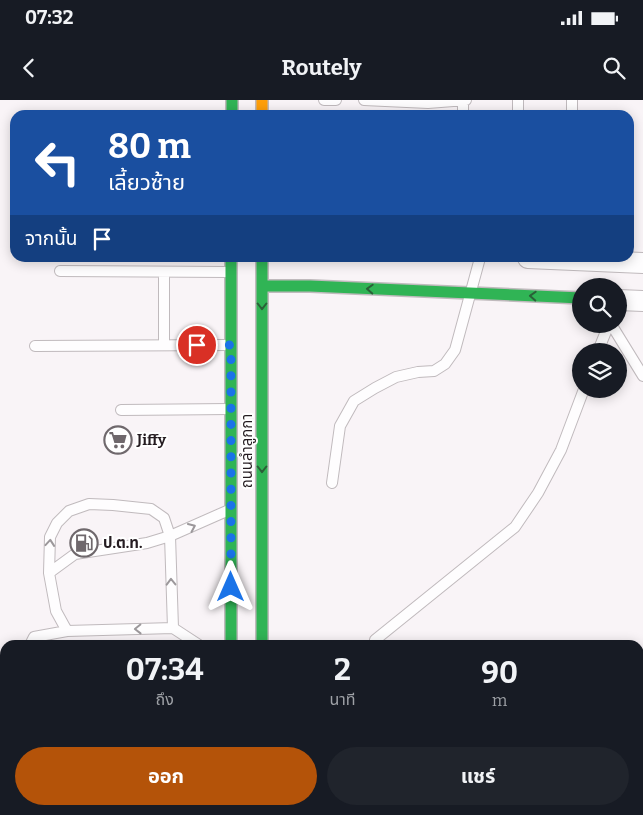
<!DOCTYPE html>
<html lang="th">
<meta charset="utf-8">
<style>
:root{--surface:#171b24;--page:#20242c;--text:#f1f3f6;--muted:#9ea1a6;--accent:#b45309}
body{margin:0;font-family:Bitter,"Noto Sans Thai",serif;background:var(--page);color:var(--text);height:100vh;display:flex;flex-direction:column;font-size:19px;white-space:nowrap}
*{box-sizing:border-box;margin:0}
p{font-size:16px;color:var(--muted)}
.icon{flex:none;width:28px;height:28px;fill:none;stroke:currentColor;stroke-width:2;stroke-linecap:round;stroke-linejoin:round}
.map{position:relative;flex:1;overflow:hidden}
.details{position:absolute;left:0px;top:540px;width:644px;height:175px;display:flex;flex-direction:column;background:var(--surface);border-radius:15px 15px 0 0;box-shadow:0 2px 12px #0003}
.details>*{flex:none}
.hud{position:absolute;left:10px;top:10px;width:624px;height:152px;border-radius:15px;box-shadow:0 2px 12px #0003;background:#1a4fa0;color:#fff;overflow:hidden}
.fabs{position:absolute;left:572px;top:178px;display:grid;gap:10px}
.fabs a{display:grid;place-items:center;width:55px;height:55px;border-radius:50%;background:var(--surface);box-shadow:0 2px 12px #0003;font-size:25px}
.pin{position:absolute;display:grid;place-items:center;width:42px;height:42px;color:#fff;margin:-21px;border:2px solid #fff;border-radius:50%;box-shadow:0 1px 5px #0007}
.me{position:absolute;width:55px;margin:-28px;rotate:0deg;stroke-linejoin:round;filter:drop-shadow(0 0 4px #0008)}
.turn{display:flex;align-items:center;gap:18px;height:105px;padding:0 15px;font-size:22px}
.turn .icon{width:65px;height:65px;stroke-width:2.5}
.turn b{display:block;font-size:35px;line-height:42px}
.then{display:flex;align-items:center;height:48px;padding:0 15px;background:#0003;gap:10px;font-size:19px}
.eta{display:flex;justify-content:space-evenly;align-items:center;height:85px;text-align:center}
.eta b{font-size:30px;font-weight:700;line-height:35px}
.primary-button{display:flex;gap:10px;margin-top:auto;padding:10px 15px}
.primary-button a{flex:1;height:58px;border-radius:30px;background:var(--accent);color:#fff;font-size:20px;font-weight:700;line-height:58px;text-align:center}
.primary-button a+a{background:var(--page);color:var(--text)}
.status{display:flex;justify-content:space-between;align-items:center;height:35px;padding:0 25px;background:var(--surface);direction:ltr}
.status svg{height:14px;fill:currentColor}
header{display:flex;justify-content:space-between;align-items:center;height:65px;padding:0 15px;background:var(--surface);font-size:22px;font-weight:700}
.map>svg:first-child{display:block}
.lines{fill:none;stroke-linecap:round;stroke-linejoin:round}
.lane-casing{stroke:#c0babd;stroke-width:12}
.street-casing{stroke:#c0babd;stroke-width:22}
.fast-casing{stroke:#c0babd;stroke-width:14}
.slow-casing{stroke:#c0babd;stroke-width:14}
.lane{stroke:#fefdfe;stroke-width:10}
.street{stroke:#fefdfe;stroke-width:20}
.fast{stroke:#30b455;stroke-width:11}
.slow{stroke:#ff9f0a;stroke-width:11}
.oneway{stroke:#2a6038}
.oneway2{stroke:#9c989b}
.route{stroke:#1a73e8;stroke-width:9;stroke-dasharray:0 16.2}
.labels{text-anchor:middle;stroke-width:4;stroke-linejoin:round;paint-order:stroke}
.poi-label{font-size:15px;font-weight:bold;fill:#251c21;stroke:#fff;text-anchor:start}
.street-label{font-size:15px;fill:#251c21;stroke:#fff}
</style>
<div class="status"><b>07:32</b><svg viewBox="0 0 49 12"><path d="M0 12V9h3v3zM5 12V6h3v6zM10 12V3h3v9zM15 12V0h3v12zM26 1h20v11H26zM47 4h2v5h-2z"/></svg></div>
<header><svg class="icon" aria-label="back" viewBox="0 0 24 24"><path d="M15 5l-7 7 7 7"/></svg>Routely<svg class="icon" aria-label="search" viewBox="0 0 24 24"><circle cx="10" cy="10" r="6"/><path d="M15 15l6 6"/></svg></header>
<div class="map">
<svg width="643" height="715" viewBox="0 0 643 715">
<rect width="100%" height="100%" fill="#f9f4f7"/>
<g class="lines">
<g class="lane-casing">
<path id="lane" d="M324,0H336
M364,0L428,3L466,0
M463,0V15
M518,15V0
M572,15V0
M60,171L229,172
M164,172V245
M611,224L643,276
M35,246L229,245
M598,251L609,224
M121,310L230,309
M332,383L340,326L354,301L375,288L396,277L418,272L434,271L445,264L455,250L480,158
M49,473L75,454L147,443L170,436L173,528
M375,540L515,427L538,393L561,350L584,289
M30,545L34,537L67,531
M199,545L173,528L67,531L56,511L49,473L50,437L57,423L69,411L89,404L113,405L151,409L164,418L170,436L229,410
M0,563L5,562
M168,710L169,715"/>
</g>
<g class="street-casing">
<path id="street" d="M528,158L643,163
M619,200L643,201"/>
</g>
<g class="fast-casing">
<path id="fast" d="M232,0V15
M231,158V545
M262,158V545
M262,186H310L581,198
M261,710V715"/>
</g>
<g class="slow-casing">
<path id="slow" d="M262,0V15
M230,710V715"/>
</g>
<use href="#lane" class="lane"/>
<use href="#street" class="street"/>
<use href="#fast" class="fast"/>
<use href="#slow" class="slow"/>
</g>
<defs><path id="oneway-chevron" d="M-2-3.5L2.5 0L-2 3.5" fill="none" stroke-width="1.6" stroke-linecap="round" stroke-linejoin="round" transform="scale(1.25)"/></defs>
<g class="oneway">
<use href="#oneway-chevron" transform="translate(370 189) rotate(-177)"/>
<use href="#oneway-chevron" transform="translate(533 196) rotate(-177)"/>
<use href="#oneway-chevron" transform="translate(262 206) rotate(90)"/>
<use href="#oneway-chevron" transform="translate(262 369) rotate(90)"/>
</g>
<g class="oneway2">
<use href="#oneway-chevron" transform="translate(192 427) rotate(-24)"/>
<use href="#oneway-chevron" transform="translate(50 443) rotate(-85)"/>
<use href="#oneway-chevron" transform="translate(171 482) rotate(-91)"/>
<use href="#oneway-chevron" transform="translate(138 529) rotate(179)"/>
</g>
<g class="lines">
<path class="route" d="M197,245H231V487"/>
</g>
<defs>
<g id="supermarket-ring" transform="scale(1.4375)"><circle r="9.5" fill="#fff" stroke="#6f686c" stroke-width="1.5"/><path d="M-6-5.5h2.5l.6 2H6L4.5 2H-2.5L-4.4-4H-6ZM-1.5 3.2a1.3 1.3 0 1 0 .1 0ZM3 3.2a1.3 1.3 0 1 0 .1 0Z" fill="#6f686c"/></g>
<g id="fuel-ring" transform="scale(1.4375)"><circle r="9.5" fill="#fff" stroke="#6f686c" stroke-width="1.5"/><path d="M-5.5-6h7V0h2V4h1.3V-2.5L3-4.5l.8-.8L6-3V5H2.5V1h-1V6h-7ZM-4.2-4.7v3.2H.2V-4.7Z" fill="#6f686c"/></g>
</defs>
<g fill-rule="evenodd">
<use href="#supermarket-ring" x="118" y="340"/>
<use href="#fuel-ring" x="84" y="443"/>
</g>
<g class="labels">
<g class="poi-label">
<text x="137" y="345">Jiffy</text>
<text x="103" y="448">ป.ต.ท.</text>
</g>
<g class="street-label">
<text transform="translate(247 351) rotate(-90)" y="5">ถนนลำลูกกา</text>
</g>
</g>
</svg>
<div class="fabs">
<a><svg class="icon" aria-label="search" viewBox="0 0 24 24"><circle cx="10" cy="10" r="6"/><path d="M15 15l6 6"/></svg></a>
<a><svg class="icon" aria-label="layers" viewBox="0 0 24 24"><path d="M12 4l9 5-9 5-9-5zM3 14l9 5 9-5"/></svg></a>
</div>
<div class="pin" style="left:197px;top:245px;background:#d93025"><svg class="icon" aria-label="arrive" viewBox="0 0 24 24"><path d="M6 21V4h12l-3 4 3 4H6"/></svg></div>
<svg class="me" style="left:231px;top:487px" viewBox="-20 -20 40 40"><path d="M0-17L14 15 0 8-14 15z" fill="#1a73e8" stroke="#fff" stroke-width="4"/></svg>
<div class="hud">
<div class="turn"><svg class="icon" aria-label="left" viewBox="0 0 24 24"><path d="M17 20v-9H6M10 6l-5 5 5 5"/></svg><div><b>80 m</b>เลี้ยวซ้าย</div></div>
<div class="then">จากนั้น<svg class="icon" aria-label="arrive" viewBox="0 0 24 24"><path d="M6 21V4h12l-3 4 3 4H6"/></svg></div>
</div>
<section class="details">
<div class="eta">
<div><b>07:34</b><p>ถึง</p></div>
<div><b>2</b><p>นาที</p></div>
<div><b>90</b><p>m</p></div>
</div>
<div class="primary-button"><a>ออก</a><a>แชร์</a></div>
</section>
</div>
